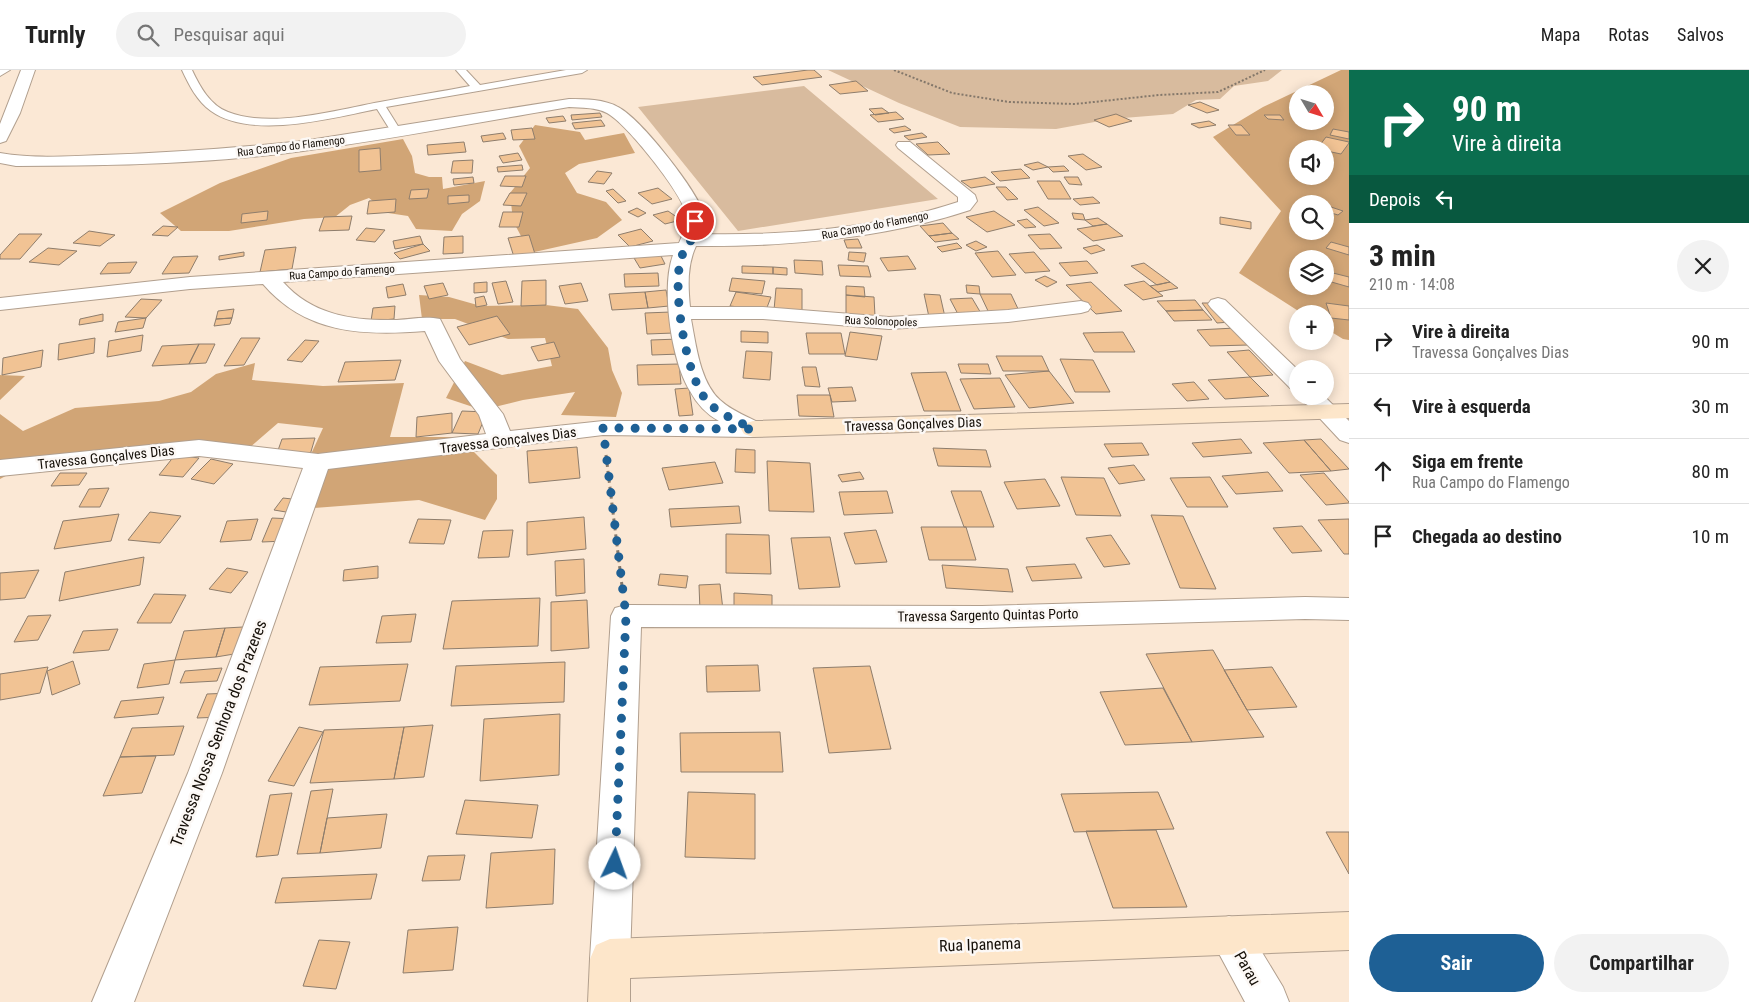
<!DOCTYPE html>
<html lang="pt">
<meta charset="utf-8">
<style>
:root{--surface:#fff;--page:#f2f2f2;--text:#222;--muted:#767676;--line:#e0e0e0;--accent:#1e6095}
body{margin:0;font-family:"Roboto Condensed",sans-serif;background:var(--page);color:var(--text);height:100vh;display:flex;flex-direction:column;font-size:19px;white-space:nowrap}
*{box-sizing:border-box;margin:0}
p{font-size:16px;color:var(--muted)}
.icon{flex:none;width:28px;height:28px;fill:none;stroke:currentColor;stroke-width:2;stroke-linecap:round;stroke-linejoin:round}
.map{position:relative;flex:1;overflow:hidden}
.details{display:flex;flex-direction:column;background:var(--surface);width:400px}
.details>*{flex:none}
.hud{background:#0b6e4f;color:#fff;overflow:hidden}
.needle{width:32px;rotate:128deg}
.fabs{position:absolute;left:1289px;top:15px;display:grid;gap:10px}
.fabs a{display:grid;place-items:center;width:45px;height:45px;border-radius:50%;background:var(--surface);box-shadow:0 2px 12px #0003;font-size:25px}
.pin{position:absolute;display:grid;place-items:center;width:42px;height:42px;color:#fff;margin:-21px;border:2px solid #fff;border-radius:50%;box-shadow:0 1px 5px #0007}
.me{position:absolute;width:55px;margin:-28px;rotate:3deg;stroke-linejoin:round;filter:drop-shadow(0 0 4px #0008)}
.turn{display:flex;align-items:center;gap:18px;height:105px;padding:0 20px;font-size:22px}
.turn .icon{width:65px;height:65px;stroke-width:2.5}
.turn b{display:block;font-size:35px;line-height:42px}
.then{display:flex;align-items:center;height:48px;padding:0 20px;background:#0003;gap:10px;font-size:19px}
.round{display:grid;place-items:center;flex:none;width:52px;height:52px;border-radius:26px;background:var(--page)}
.summary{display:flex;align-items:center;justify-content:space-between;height:85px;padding:0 20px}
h1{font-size:30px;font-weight:700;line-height:38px}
.action{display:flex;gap:10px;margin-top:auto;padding:10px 20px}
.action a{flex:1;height:58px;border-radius:30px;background:var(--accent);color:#fff;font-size:20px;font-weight:700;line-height:58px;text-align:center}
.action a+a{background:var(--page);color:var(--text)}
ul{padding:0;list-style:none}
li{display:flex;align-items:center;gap:15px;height:65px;padding:0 20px;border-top:1px solid var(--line)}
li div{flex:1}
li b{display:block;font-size:19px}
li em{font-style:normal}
header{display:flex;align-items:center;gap:30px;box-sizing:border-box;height:70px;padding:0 25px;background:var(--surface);border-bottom:1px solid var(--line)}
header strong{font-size:24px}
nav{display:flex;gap:28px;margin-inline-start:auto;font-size:18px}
.search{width:350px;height:45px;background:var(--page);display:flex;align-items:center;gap:12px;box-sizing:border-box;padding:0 18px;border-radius:28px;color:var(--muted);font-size:19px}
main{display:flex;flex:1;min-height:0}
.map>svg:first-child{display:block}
.green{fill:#d8bb9e}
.forest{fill:#d1a576;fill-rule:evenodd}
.building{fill:#f1c394;stroke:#8e7d6c}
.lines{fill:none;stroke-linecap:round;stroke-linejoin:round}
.lane-casing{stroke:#b19f8e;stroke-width:2}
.street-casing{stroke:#b19f8e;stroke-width:2}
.secondary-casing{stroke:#b19f8e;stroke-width:2}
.path-far1{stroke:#83776a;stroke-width:2;stroke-dasharray:2 2;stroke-linecap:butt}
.path{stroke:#83776a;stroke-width:3;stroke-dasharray:4 4;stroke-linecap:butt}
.lane{fill:#fff;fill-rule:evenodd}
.street{fill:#fff;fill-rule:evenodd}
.secondary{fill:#fde6ca;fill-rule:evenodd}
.route{stroke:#1e6095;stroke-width:9;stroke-dasharray:0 16.2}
.labels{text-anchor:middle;stroke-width:5;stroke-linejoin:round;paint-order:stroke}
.far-street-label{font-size:11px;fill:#150f08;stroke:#fcf8f5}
.street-label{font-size:14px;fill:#150f08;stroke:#fcf8f5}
.near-street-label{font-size:16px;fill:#150f08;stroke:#fcf8f5}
</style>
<header>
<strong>Turnly</strong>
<div class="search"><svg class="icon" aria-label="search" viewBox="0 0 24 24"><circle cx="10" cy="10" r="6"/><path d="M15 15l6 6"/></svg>Pesquisar aqui</div>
<nav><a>Mapa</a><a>Rotas</a><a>Salvos</a></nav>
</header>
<main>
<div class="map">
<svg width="1349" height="932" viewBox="0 0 1349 932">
<rect width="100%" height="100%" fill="#fbe8d5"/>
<path class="green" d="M828,0H1282L1268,11L1234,16L1220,29L1196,30L1173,44L1111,49L1056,59L960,57L899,33Z
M804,16L938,129L738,161L638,37Z"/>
<path class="forest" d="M1341,0H1349V270L1343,269L1325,258V244H1303L1239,203L1281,141L1213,67L1263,37ZM1298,24H1325V51H1298ZM1298,79H1325V106H1298ZM1298,134H1325V161H1298ZM1298,189H1325V216H1298Z
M535,55L580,62L585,70L624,63L635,83L579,94L565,103L577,123L606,132L622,150L597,168L530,183L513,151L510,123L530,98L519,76Z
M403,69L412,86L415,103L429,107H442L443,119L485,111L480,131L462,144L452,161L416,159L408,146L388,143L369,128L350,135L335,147L304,149L229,161H181L160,143L220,113L291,88Z
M419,225L449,227L481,236L546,235L578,239L608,278L612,300L622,323L616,347L561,345L575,322L523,330L482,340L446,328L465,291L502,305L552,296L545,268L508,269L455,249H422Z
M255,293L252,310L323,316L404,313L390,367H459L497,405V429L485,450L419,430L301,439L306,395L323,358L278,353L248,379L173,372L137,389L30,393L0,409V344L23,361L75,338L159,331L191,322L216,304Z
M0,305L25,306L0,330Z"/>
<path class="building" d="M808,0H814L822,7L762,15L753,7Z
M856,11L868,21L840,24L829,15Z
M1200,32L1219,40L1207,43L1188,35Z
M882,38L889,43L875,45L869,39Z
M896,42L904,49L878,52L870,45Z
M600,43L602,47L572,50L571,45Z
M1116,44L1132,51L1109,57L1094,50Z
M1264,45H1280L1284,50L1268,49Z
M563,46L566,51L549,53L546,48Z
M601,50L605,56L575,59L572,53Z
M1209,51L1216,55L1199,58L1191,54Z
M1228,55H1241L1250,65H1236Z
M905,56L911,60L894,63L889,59Z
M532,58L535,69L513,70L511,60Z
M1333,59L1349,62V69L1330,65Z
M503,63L506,69L483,72L481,66Z
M922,63L927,67L909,70L904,66Z
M1326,67L1349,72V73L1341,84L1317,79Z
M464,72L466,82L428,85L427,75Z
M938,72L950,84L928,85L916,74Z
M380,78L381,100L359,102V80Z
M518,83L522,90L503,93L499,86Z
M1083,84L1102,97L1086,100L1068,86Z
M473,90L472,103H451L453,91Z
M1038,92L1048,97L1033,100L1024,95Z
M522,95L523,100L498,102L497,97Z
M1064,96L1069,101L1053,102L1048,97Z
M1021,99L1030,108L1000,111L991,102Z
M597,101L612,103L604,114L588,112Z
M505,106H526L522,117L500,116Z
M473,107L474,113L454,115L453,109Z
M985,107L995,114L971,118L961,111Z
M1064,107H1078L1082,115L1069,114Z
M1037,111H1060L1071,129H1048Z
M996,117H1006L1018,129L1007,130Z
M658,118L672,129L652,134L638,123Z
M429,119L427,128L409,129L411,120Z
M613,119L626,131L618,133L606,121Z
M510,123H527L521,136L503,135Z
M469,125V132L448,134V126Z
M1093,127L1100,133L1080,135L1073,129Z
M396,129L395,142L367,144L369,131Z
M1325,135L1343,141L1338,145L1325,141Z
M1038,137L1059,153L1044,156L1024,140Z
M637,138L646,143L638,147L628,142Z
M268,141L267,150L241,153L242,144Z
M668,141L681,150L665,154L653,145Z
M994,141L1015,155L987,162L966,147Z
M503,142H523L519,157H499Z
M1072,143L1083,144L1085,150L1074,149Z
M352,146L349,160L319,161L324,147Z
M1220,147L1251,152V159L1220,154Z
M1098,148L1107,154L1093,156L1085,150Z
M1027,149L1036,157L1025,158L1017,151Z
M943,153L952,163L929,166L920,156Z
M1107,154L1123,166L1093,171L1077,159Z
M163,156L178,157L168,166L152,165Z
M366,158L385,160L375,172L356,170Z
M641,159L653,171L630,177L618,165Z
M89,161L115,165L100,176L73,173Z
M952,163L959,169L935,172L929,166Z
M19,164H42L20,189H0V185Z
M1050,164L1062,178L1040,179L1028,165Z
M529,165L535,184L514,187L508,168Z
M420,166L423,174L395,179L393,171Z
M463,166V183L443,184L444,167Z
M858,169L862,178H847L844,170Z
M976,171L987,177L976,181L966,175Z
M1331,172L1349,177V185L1326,178Z
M957,173L962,178L942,182L937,177Z
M423,174L430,181L400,189L394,183Z
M1097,175L1105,180L1091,184L1083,178Z
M296,177L292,199L260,202L265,180Z
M48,178L77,181L59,195L29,192Z
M998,181L1016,205L992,207L975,183Z
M244,182V186L219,190V186Z
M849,182L866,183L864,192L848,190Z
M1034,182L1050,201L1025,203L1009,184Z
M660,184L665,194L640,198L634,188Z
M198,186L189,203L162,204L173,187Z
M908,186L916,199L888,201L880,188Z
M794,190L822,191L823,205L795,203Z
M1087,191L1098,203L1070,206L1059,193Z
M137,192L130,203L100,204L108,193Z
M1144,193L1170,212L1157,215L1131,196Z
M838,195L868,196L871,207L840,206Z
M742,196L773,197V204L742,203Z
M773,197L787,198V205L773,204Z
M658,203L659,216L625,217L624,204Z
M1333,203L1349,207V217L1328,211Z
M1045,206L1057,212L1047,217L1035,210Z
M732,208L765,211L762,224L729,221Z
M546,210V235L521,236L522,211Z
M506,211L513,232L498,234L492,213Z
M1144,211L1150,216L1163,226L1143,230L1124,215Z
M487,212V222L474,223V213Z
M1091,212L1122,241L1096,244L1066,215Z
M1170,212L1178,218L1158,222L1150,216Z
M443,213L448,225L429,229L424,216Z
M581,213L588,231L565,234L559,216Z
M403,214L406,225L388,228L386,217Z
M966,215L979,216L980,224L967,223Z
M846,216L864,217L865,227L846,225Z
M776,218L802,219V241L774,240Z
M666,220L669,236L648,238L645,222Z
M645,222L648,238L612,240L609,224Z
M736,222L771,227L766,240L730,236Z
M924,224L940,225L945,247H929Z
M980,224H1011L1020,243H989Z
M846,225L874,227L875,246L846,244Z
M484,226L487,235L476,237L475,228Z
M972,228L982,245L959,246L950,229Z
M141,229L162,230L146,248L125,247Z
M1195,230L1203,240L1166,241L1157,231Z
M1202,233H1213L1231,252L1217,253Z
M1326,233L1349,236V250L1331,248Z
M395,236L394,249L371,251L373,238Z
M234,239L232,248L216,249L218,241Z
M1203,240L1212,250L1174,251L1166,241Z
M671,242L674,263L647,264L645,243Z
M103,244V251L79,255L80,249Z
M497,246L510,264L469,275L457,257Z
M146,248L143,258L115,262L118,252Z
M232,248L230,254L214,256L216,249Z
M1235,258L1249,275L1210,276L1197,260Z
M741,261L768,262V273L741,272Z
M850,262L882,266L877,290L845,286Z
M1123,262L1135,282H1094L1083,263Z
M806,263H841L845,284H809Z
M143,265L141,281L107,287L109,271Z
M95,268L94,283L58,290L59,274Z
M241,268H260L244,295L224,296Z
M679,269L681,284L652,285L651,270Z
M305,270L319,271L302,292L287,290Z
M554,272L560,287L538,291L531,277Z
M199,274L189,294L152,296L162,276Z
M199,274H215L206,293L189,294Z
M43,280L41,297L2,305L3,288Z
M1249,280L1273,305L1250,307L1227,282Z
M746,281L772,282L770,310L743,308Z
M996,286H1042L1049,301H1003Z
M1060,289L1093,290L1110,322H1075Z
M401,290L395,310L338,312L345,292Z
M679,294L681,314L638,315L637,295Z
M958,294H988L991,304L961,303Z
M802,297H816L820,317L805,316Z
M1049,301L1074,333L1029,338L1005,305Z
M946,302L961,341H924L911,303Z
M1250,307L1269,326L1225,329L1208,310Z
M1000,308L1015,337L974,339L960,309Z
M1194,312L1209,329L1187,331L1172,314Z
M852,317L856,331L832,332L828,318Z
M689,318L693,345L679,346L675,319Z
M797,325H830L834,347L799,346Z
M462,341L487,342L478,364L452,363Z
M452,343V363L416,367L417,347Z
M315,368L310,385L276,386L282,369Z
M1241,369L1252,383L1203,387L1192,373Z
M1321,369L1349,399L1331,401L1304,370Z
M1304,370L1331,401L1289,403L1263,373Z
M1142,373L1149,385L1112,387L1104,374Z
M577,377L580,408L529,413L527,381Z
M933,378L986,380L991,397L938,396Z
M736,379L755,380V403L735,402Z
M175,385L199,388L183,407L159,405Z
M211,389L233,394L214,414L191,409Z
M767,391L810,393L814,442L769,441Z
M715,392L723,413L669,420L662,398Z
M1134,395L1145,410L1119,414L1108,398Z
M860,402L864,409L842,412L838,405Z
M1268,402L1283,421L1236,424L1222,406Z
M60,403H87L79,415L51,416Z
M1324,403L1349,432V433L1326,435L1300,405Z
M1061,407L1104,408L1121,446L1076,445Z
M1210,407L1228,437H1187L1170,408Z
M1045,409L1060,436L1017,439L1004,412Z
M109,418L100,437H79L89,419Z
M887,421L893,443L844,445L839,422Z
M951,421H981L994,457H964Z
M283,428L301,430L292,443L274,440Z
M739,436L741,453L671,457L669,439Z
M150,442L181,446L160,473L128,470Z
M119,444L111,471L54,479L63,451Z
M1151,445L1183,446L1216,519L1180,518Z
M584,447L586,479L527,485V452Z
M272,448L294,449L285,471L262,472Z
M258,449L251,470L220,472L227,451Z
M418,449L451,450L444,474L409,473Z
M1349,449V484H1344L1318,450Z
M1302,456L1322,481L1292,483L1273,458Z
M921,457H966L976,490H929Z
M513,460L509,487L478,488L483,461Z
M876,460L887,492L855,494L844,463Z
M726,464L769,465L771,504L726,503Z
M1111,465L1130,494L1104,497L1086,468Z
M830,467L840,517L799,519L791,468Z
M144,487L140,515L59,531L65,502Z
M584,489L585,523L556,526L555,491Z
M1075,494L1082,508L1032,511L1026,497Z
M942,495L1008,499L1013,522L946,518Z
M378,496V508L343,511L344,500Z
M227,498L248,502L231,523L209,519Z
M39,500L25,528L0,530V503Z
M660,504L688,506L686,518L658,515Z
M720,514L723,540L700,541L699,515Z
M734,523L772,525V540L734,538Z
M154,524L186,525L171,553H137Z
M540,528L538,576L443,579L452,531Z
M587,530L589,578L551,581V532Z
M416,544L411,572L376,573L382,546Z
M51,545L38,570L14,572L28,546Z
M243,557L234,584L216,587L225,558Z
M225,558L216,587L175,590L184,561Z
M118,559L109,580L73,583L83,561Z
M1213,580L1247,640L1264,667L1192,672L1146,584Z
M175,590L169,614L137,618L144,594Z
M73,591L80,614L52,625L47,601Z
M565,592L564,632L451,636L456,596Z
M408,594L400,631L309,635L320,597Z
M758,595L760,621L707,622L706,596Z
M870,596L891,679L829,683L813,598Z
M48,597L40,623L0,630V604Z
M1272,597L1297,637L1247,640L1224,600Z
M222,598L217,611L180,613L185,601Z
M1163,618L1192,672L1125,675L1100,622Z
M231,623L222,647L197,648L207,624Z
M164,627L158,644L114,648L121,631Z
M560,644L559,705L480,711L484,649Z
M433,655L424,707L394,709L404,657Z
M184,656L174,685L120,687L132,658Z
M299,657L323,662L294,716L268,711Z
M404,657L394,709L310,713L324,660Z
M780,662L783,702H681L680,663Z
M156,686L142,723L103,726L120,687Z
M333,719L320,783L297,784L311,721Z
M688,722L755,724V789L685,787Z
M1158,722L1174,759L1074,762L1061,724Z
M292,723L278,785L256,787L270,725Z
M465,730L538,735L532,768L456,764Z
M387,744L381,778L320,783L327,748Z
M1156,760L1187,837L1113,838L1086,761Z
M1326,762H1349V804Z
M555,779L553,834L486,838L491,783Z
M465,785L460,810L422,811L428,786Z
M377,804L371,829L275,833L282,808Z
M458,857L453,900L403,903L408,860Z
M319,870L350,872L336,919L303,916Z"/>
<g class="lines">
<g class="lane-casing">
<path id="lane" d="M182,0H192C200,17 210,35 228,42C271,59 336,40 380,32C410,26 440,22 470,16L456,0H466L480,15L566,0H587L582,3L386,37L401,61L396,64L392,63L377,39C333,48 251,70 211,41C197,31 189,15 182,0Z"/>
</g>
<g class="street-casing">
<path id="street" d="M0,0H10L0,6Z
M21,0H35L20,43L6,71L0,73V54Z
M569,29C585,29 604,29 618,37C641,49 695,118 703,142C706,149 704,157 701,164C783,166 880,158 958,132V127L898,78L896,75L898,72H910L975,125L977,131L970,140C886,168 785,177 696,176C687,195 688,216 690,237H763L889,247L1008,240L1081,231L1088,233L1091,237L1088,241L1081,243L1008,252L889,259L763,249H691C696,275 700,312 720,330C732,341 748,347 762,354L765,359L762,364L753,367L603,365L328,399L222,703L134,932H92L188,703L303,398L199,386L0,406V390L199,370L318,384L486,364L479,345L439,291L425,261C363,266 306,264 263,214L190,219L0,240V228L190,207L679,173C683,164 688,153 686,143C680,121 627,54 607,43C596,37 582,38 569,37C481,52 392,69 303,81C209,94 112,96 16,96L0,93V83C33,89 69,86 102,85C169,83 236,78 303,71ZM673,185C661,218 671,290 690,321C697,334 706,344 719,351H603L510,361L503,344L460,289L440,249C426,246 411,249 397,250C355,251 313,246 283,212Z
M1218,228L1225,230L1298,300V320L1290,318L1211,238L1208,234L1211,230Z
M1299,326H1324L1349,351V373L1340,370Z
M1305,527L1349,528V550L1305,549L982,558L641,557L630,889L624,903L610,909L596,903L590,889L611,546L615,538L626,535L982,536Z
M1229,846L1243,851L1283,917L1289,932H1245L1209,865L1215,851Z"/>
</g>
<g class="secondary-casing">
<path id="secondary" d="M1349,334V348L753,367L744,364L741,359L744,354L753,351Z
M1349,842V880L630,908V932H588L590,889L596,875L610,869Z"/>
</g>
<path class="path-far1" d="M894,0L952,23L1009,32L1075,34L1159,25L1218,22L1265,0"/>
<path class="path" d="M606,385L622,516"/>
<use href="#lane" class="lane"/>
<use href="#street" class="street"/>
<use href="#secondary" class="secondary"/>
</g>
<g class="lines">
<path class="route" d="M615,794L626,546L603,358L753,359C738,351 718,344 707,331C686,307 673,224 680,193C683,179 686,180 691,170C694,165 694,156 695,151"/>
</g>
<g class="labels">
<g class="far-street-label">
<text transform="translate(291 76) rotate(-7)" y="4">Rua Campo do Flamengo</text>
<text transform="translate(875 155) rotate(-11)" y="4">Rua Campo do Flamengo</text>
<text transform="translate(342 202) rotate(-4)" y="4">Rua Campo do Famengo</text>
<text transform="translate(881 251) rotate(2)" y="4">Rua Solonopoles</text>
</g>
<g class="street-label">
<text transform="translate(913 354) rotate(-2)" y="5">Travessa Gonçalves Dias</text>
<text transform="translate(508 370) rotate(-7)" y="5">Travessa Gonçalves Dias</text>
<text transform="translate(106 387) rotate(-6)" y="5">Travessa Gonçalves Dias</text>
<text transform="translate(988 545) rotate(-1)" y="5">Travessa Sargento Quintas Porto</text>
</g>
<g class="near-street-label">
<text transform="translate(218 663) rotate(-69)" y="6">Travessa Nossa Senhora dos Prazeres</text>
<text transform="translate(980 874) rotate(-2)" y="6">Rua Ipanema</text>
<text transform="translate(1248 898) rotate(60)" y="6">Parau</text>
</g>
</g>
</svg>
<div class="fabs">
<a><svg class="needle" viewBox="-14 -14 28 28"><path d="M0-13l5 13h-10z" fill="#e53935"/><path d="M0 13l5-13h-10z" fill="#767676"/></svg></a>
<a><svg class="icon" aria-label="sound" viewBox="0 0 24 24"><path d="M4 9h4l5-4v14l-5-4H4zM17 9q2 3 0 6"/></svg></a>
<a><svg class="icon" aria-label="search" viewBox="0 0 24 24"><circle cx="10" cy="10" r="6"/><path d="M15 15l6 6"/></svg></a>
<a><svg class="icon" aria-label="layers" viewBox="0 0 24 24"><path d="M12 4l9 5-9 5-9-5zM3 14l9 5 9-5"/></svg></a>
<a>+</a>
<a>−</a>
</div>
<div class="pin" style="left:695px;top:151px;background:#d93025"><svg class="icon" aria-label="arrive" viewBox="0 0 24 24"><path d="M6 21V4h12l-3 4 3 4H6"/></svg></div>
<svg class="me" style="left:615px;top:794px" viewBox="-20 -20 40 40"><circle r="19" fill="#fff"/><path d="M0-13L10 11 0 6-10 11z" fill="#1e6095"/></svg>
</div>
<section class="details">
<div class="hud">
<div class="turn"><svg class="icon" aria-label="right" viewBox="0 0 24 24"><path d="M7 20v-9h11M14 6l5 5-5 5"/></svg><div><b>90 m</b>Vire à direita</div></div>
<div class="then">Depois<svg class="icon" aria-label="left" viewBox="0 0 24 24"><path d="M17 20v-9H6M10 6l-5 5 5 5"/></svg></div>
</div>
<div class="summary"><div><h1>3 min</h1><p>210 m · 14:08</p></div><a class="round"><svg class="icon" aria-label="close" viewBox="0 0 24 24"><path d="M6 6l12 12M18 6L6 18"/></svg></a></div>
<ul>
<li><svg class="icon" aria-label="right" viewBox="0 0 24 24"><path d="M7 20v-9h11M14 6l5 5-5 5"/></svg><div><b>Vire à direita</b><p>Travessa Gonçalves Dias</p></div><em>90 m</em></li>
<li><svg class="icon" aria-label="left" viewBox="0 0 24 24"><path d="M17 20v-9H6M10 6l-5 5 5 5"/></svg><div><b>Vire à esquerda</b></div><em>30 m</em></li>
<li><svg class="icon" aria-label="ahead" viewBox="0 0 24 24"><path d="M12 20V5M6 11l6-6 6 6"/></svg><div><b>Siga em frente</b><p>Rua Campo do Flamengo</p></div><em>80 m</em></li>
<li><svg class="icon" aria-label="arrive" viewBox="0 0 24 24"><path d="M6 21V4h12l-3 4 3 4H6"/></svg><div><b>Chegada ao destino</b></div><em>10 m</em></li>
</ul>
<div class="action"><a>Sair</a><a>Compartilhar</a></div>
</section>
</main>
